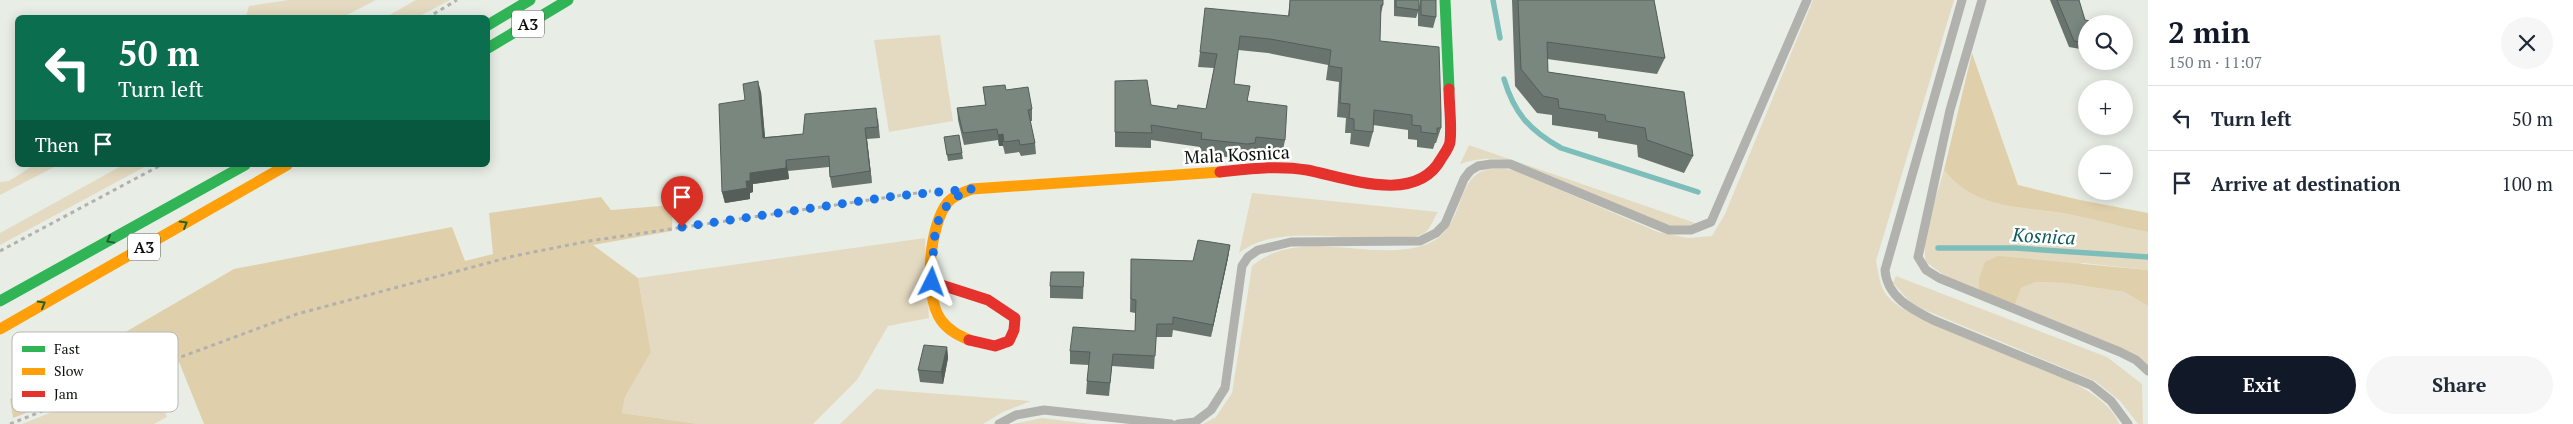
<!DOCTYPE html>
<meta charset="utf-8">
<style>
:root{--surface:#fff;--page:#f6f6f7;--text:#1f2937;--muted:#747a83;--line:#e0e1e3;--accent:#111827}
body{margin:0;font-family:"PT Serif",serif;background:var(--page);color:var(--text);height:100vh;display:flex;flex-direction:column;font-size:19px;white-space:nowrap}
*{box-sizing:border-box;margin:0}
p{font-size:16px;color:var(--muted)}
.icon{flex:none;width:28px;height:28px;fill:none;stroke:currentColor;stroke-width:2;stroke-linecap:round;stroke-linejoin:round}
.map{position:relative;flex:1;overflow:hidden}
.drawer{display:flex;flex-direction:column;background:var(--surface);width:425px}
.drawer>*{flex:none}
.top-card{position:absolute;left:15px;top:15px;width:475px;height:152px;border-radius:8px;box-shadow:0 2px 12px #0003;background:#0b6e4f;color:#fff;overflow:hidden}
.tools{position:absolute;left:2078px;top:15px;display:grid;gap:10px}
.tools a{display:grid;place-items:center;width:55px;height:55px;border-radius:50%;background:var(--surface);box-shadow:0 2px 12px #0003;font-size:25px}
.pin{position:absolute;display:grid;place-items:center;width:42px;height:42px;color:#fff;margin:-51px -21px;border-radius:50% 50% 50% 0;rotate:-45deg;box-shadow:0 0 5px #0007}
.pin .icon{rotate:45deg}
.me{position:absolute;width:55px;margin:-28px;rotate:3deg;stroke-linejoin:round;filter:drop-shadow(0 0 4px #0008)}
.turn{display:flex;align-items:center;gap:18px;height:105px;padding:0 20px;font-size:22px}
.turn .icon{width:65px;height:65px;stroke-width:2.5}
.turn b{display:block;font-size:35px;line-height:42px}
.then{display:flex;align-items:center;height:48px;padding:0 20px;background:#0003;gap:10px;font-size:19px}
.round{display:grid;place-items:center;flex:none;width:52px;height:52px;border-radius:26px;background:var(--page)}
.summary{display:flex;align-items:center;justify-content:space-between;height:85px;padding:0 20px}
h1{font-size:30px;font-weight:600;line-height:38px;color:var(--accent)}
.action{display:flex;gap:10px;margin-top:auto;padding:10px 20px}
.action a{flex:1;height:58px;border-radius:30px;background:var(--accent);color:#fff;font-size:20px;font-weight:600;line-height:58px;text-align:center}
.action a+a{background:var(--page);color:var(--text)}
ul{padding:0;list-style:none}
li{display:flex;align-items:center;gap:15px;height:65px;padding:0 20px;border-top:1px solid var(--line)}
li div{flex:1}
li b{display:block;font-size:19px}
li em{font-style:normal}
main{display:flex;flex:1;min-height:0}
.map>svg:first-child{display:block}
.green{fill:#e4dac1}
.forest{fill:#e0cfab}
.lines{fill:none;stroke-linecap:round;stroke-linejoin:round}
.stream{stroke:#7dbeba;stroke-width:5.5}
.path{stroke:#b1b2af;stroke-width:3;stroke-dasharray:4 4;stroke-linecap:butt}
.lane{stroke:#b1b2ae;stroke-width:9}
.fast{stroke:#30b455;stroke-width:11}
.slow{stroke:#ff9f0a;stroke-width:11}
.jam{stroke:#e5322d;stroke-width:11}
.wall{fill:#68746d}
.shaded-wall{fill:#555e59}
.building{fill:#79877f;stroke:#555e59}
.oneway{stroke:#1e6230}
.route{stroke:#1a73e8;stroke-width:9;stroke-dasharray:0 16.2}
.labels{text-anchor:middle;stroke-width:5;stroke-linejoin:round;paint-order:stroke}
.shield{fill:#fff;stroke:#565855;stroke-width:1}
.shield-label{font-size:16px;font-weight:bold;fill:#0d110c}
.street-label{font-size:18px;fill:#0d110c;stroke:#fff}
.water-label{font-size:19px;font-style:italic;fill:#0e5c5a;stroke:#fff}
.key{fill:#fff;stroke:#b6b8b6;stroke-width:1}
.key-label{font-size:14px;fill:#0d110c}
</style>
<main>
<div class="map">
<svg width="2148" height="424" viewBox="0 0 2148 424">
<rect width="100%" height="100%" fill="#e8eee6"/>
<path class="green" d="M288,0H376L343,17H246L249,6Z
M416,0H450L418,17H386Z
M1813,0H1954L1876,261C1878,269 1879,280 1882,287C1888,302 1904,309 1917,316C1961,341 2104,377 2119,424H1203L1216,417L1232,393L1252,266C1298,227 1365,260 1418,247C1479,233 1441,154 1516,171L1658,232L1688,238L1712,236L1725,214Z
M940,35L953,121L889,132L874,40Z
M1469,145L1698,224L1681,228L1668,225L1508,160C1491,158 1477,158 1460,164Z
M34,165H58L0,195V182L9,181Z
M123,165H148L0,245V233Z
M1944,170C1975,209 2017,206 2062,213C2091,218 2119,227 2148,232V270L2083,263L1979,293L1952,281L1926,262C1920,237 1937,196 1944,170Z
M1252,193L1438,212C1434,218 1431,227 1426,232C1418,238 1406,238 1396,239C1348,242 1279,222 1239,253Z
M925,238L929,318L888,326L857,380L813,424H699L622,413L625,397L651,352L638,278Z
M1896,276L2107,357L2142,384L2143,424H2138L2120,401L2095,381L1913,305L1893,283Z
M2036,282L2065,283L2124,292L2148,306V366L2014,308L2021,288Z
M150,373L167,417L154,424H22Z
M876,389L1031,401L1003,412L983,424H840Z
M1042,418L1092,424H1013Z"/>
<path class="forest" d="M1972,53L2018,185L2080,200L2148,213V232C2119,227 2091,218 2062,213C2017,206 1975,209 1944,170Z
M601,197L611,210L673,205L672,231L593,245L638,278L651,352L625,397L622,413L699,424H204L179,362L112,387L111,380L13,418L10,399L234,269L452,227L465,261L493,254L489,213Z
M1998,256L2148,270V306L2124,292L2065,283L2036,282L2021,288L2014,308L1979,293V279L1985,262Z"/>
<g class="lines">
<path class="stream" d="M1493,0L1500,38
M1504,79C1514,113 1530,131 1561,148L1698,192
M1938,248H2015L2148,257"/>
<path class="path" d="M427,18L457,0
M0,251L161,165
M10,424L124,378L297,314L514,256L589,241L931,191"/>
<path class="lane" d="M1962,0L1885,270C1887,297 1911,309 1933,320L2091,385L2111,401L2128,424
M1982,0L1950,110L1918,257L1926,270L1939,278L2120,352L2136,360L2148,371
M999,424L1016,415L1044,410L1171,424
M1178,424L1195,422L1211,410L1225,388L1242,266L1248,257L1258,250L1291,242L1420,241L1436,233L1445,224L1464,179L1470,171L1478,166L1491,164H1510L1669,230H1691L1711,222L1807,0"/>
<path class="fast" d="M1445,0L1449,89
M488,25L530,0
M488,48L568,0
M0,301L245,165"/>
<path class="slow" d="M0,329L287,165
M969,340C958,335 948,330 941,320C923,295 929,225 948,202C954,195 964,192 972,189L1220,172"/>
<path class="jam" d="M1220,172C1249,169 1278,165 1307,170C1347,178 1416,205 1441,159C1444,154 1449,148 1450,142C1452,126 1449,106 1449,89
M932,282L988,300L1015,318L1014,330L1009,341L995,346L969,340"/>
</g>
<path class="wall" d="M1290,0H1383V5L1380,17V41L1441,128L1436,143H1435L1433,149L1417,147V140L1408,139V130L1373,125V132L1369,147L1350,144L1351,133H1345L1346,118L1337,117L1339,82L1326,80L1328,65L1268,53L1238,50L1234,84L1248,101L1285,140L1282,155L1254,151L1253,158L1245,159L1199,154L1200,147L1151,140V148L1115,147V81L1151,105L1177,109H1206L1214,68L1198,67L1200,52L1288,16Z
M1394,0H1419V7L1420,0H1436V17L1433,28L1418,26V12L1416,18L1394,16Z
M1512,0H1654L1665,58L1657,74L1547,59L1548,72L1684,92L1693,156L1684,173L1638,157L1637,145L1598,138V132L1552,125V115L1537,113L1515,86Z
M2050,0H2079L2086,24V50L2069,47Z
M2124,35L2131,51L2126,57L2124,56Z
M983,87L1006,90L1032,109V121H1030L1035,143L1036,154L1021,156L1019,152L1005,154L1003,146H999L998,140L964,145L958,120L957,108L985,105Z
M761,92L765,137L803,134L878,119L880,138L867,139L872,183L832,188L830,177L829,167L788,171L789,179L753,184V192L750,193V199L725,203L722,192Z
M945,143L962,153L963,159L948,161Z
M1230,245L1228,258L1211,337L1173,330L1172,337H1156L1154,369L1112,366L1109,396L1086,394L1087,381L1089,365L1070,364V351L1135,331V313L1130,312L1131,259L1193,261Z
M1084,272L1083,299L1050,298V286Z
M947,347L948,358L943,384L920,382L918,370Z"/>
<path class="shaded-wall" d="M758,81L761,92L766,149L763,138Z
M865,128L867,139L872,183L870,171Z
M1003,134V146H999L998,135Z
M786,160L788,171L789,179L753,184V192L750,193V199L725,203L722,192L746,181L750,173Z
M1230,245L1228,258L1211,337L1213,325Z
M947,347L948,358L943,384L941,372Z"/>
<path class="building" d="M1290,0H1383V5H1381L1380,41L1439,47L1441,114V128H1437V134L1421,132V126L1412,125V115L1374,110L1373,132L1354,130V119L1349,118L1350,104L1340,103L1342,68L1329,66L1331,50L1270,39L1240,36L1234,84L1250,86L1247,101L1287,106L1285,140L1256,137L1255,143L1247,144L1201,139L1202,133L1151,125L1152,133L1115,132V81L1147,80L1151,105L1177,109L1178,105L1206,109L1217,54L1200,52L1205,8L1289,16Z
M1396,0H1419V10L1396,7Z
M1421,0H1436V17L1421,15Z
M1518,0H1654L1665,58L1547,42L1548,72L1684,92L1693,156L1647,140L1645,128L1606,121L1605,115L1559,108L1558,99L1543,96L1521,69Z
M2057,0H2079L2085,20L2107,24H2086V43L2074,41Z
M2124,35L2131,51L2124,49Z
M758,81L763,138L803,134L805,114L876,108L878,127L865,128L870,171L830,177L829,156L786,160V168L750,173V181H746L747,188L722,192L719,104L745,100L743,84Z
M1005,85L1006,90L1028,87L1032,109L1028,110L1035,143L1020,145L1019,140L1004,142L1003,134L998,135L997,129L963,133L957,108L986,105L983,87Z
M959,135L962,153L947,155L944,137Z
M1198,240L1230,245L1213,325L1173,317V324H1157L1155,356L1113,354L1110,383L1087,381L1090,352L1070,351L1073,327L1135,331L1136,300L1131,299V259L1193,261Z
M1051,272H1084L1083,287L1050,286Z
M924,345L947,347L941,372L918,370Z"/>
<defs><path id="oneway-chevron" d="M-2-3.5L2.5 0L-2 3.5" fill="none" stroke-width="1.6" stroke-linecap="round" stroke-linejoin="round" transform="scale(1.25)"/></defs>
<g class="oneway">
<use href="#oneway-chevron" transform="translate(184 224) rotate(-30)"/>
<use href="#oneway-chevron" transform="translate(110 240) rotate(151)"/>
<use href="#oneway-chevron" transform="translate(42 304) rotate(-30)"/>
</g>
<g class="lines">
<path class="route" d="M682,227L895,196L972,189C928,206 935,241 932,282"/>
</g>
<g class="labels">
<g class="shield">
<rect x="512" y="10.5" width="32" height="27" rx="4"/>
<rect x="128" y="233.5" width="32" height="27" rx="4"/>
</g>
<g class="shield-label">
<text x="528" y="30">A3</text>
<text x="144" y="253">A3</text>
</g>
<g class="street-label">
<text transform="translate(1237 155) rotate(-3)" y="6">Mala Kosnica</text>
</g>
<g class="water-label">
<text transform="translate(2044 236) rotate(3)" y="7">Kosnica</text>
</g>
</g>
<rect x="12" y="332" width="166" height="80" rx="8" class="key"/>
<rect x="22" y="346" width="23" height="6" fill="#30b455"/>
<rect x="22" y="368" width="23" height="7" fill="#ff9f0a"/>
<rect x="22" y="391" width="23" height="6" fill="#e5322d"/>
<g class="key-label">
<text x="54" y="354">Fast</text>
<text x="54" y="376">Slow</text>
<text x="54" y="399">Jam</text>
</g>
</svg>
<div class="tools">
<a><svg class="icon" aria-label="search" viewBox="0 0 24 24"><circle cx="10" cy="10" r="6"/><path d="M15 15l6 6"/></svg></a>
<a>+</a>
<a>−</a>
</div>
<div class="pin" style="left:682px;top:227px;background:#d93025"><svg class="icon" aria-label="arrive" viewBox="0 0 24 24"><path d="M6 21V4h12l-3 4 3 4H6"/></svg></div>
<svg class="me" style="left:932px;top:282px" viewBox="-20 -20 40 40"><path d="M0-17L14 15 0 8-14 15z" fill="#1a73e8" stroke="#fff" stroke-width="4"/></svg>
<div class="top-card">
<div class="turn"><svg class="icon" aria-label="left" viewBox="0 0 24 24"><path d="M17 20v-9H6M10 6l-5 5 5 5"/></svg><div><b>50 m</b>Turn left</div></div>
<div class="then">Then<svg class="icon" aria-label="arrive" viewBox="0 0 24 24"><path d="M6 21V4h12l-3 4 3 4H6"/></svg></div>
</div>
</div>
<section class="drawer">
<div class="summary"><div><h1>2 min</h1><p>150 m · 11:07</p></div><a class="round"><svg class="icon" aria-label="close" viewBox="0 0 24 24"><path d="M6 6l12 12M18 6L6 18"/></svg></a></div>
<ul>
<li><svg class="icon" aria-label="left" viewBox="0 0 24 24"><path d="M17 20v-9H6M10 6l-5 5 5 5"/></svg><div><b>Turn left</b></div><em>50 m</em></li>
<li><svg class="icon" aria-label="arrive" viewBox="0 0 24 24"><path d="M6 21V4h12l-3 4 3 4H6"/></svg><div><b>Arrive at destination</b></div><em>100 m</em></li>
</ul>
<div class="action"><a>Exit</a><a>Share</a></div>
</section>
</main>
